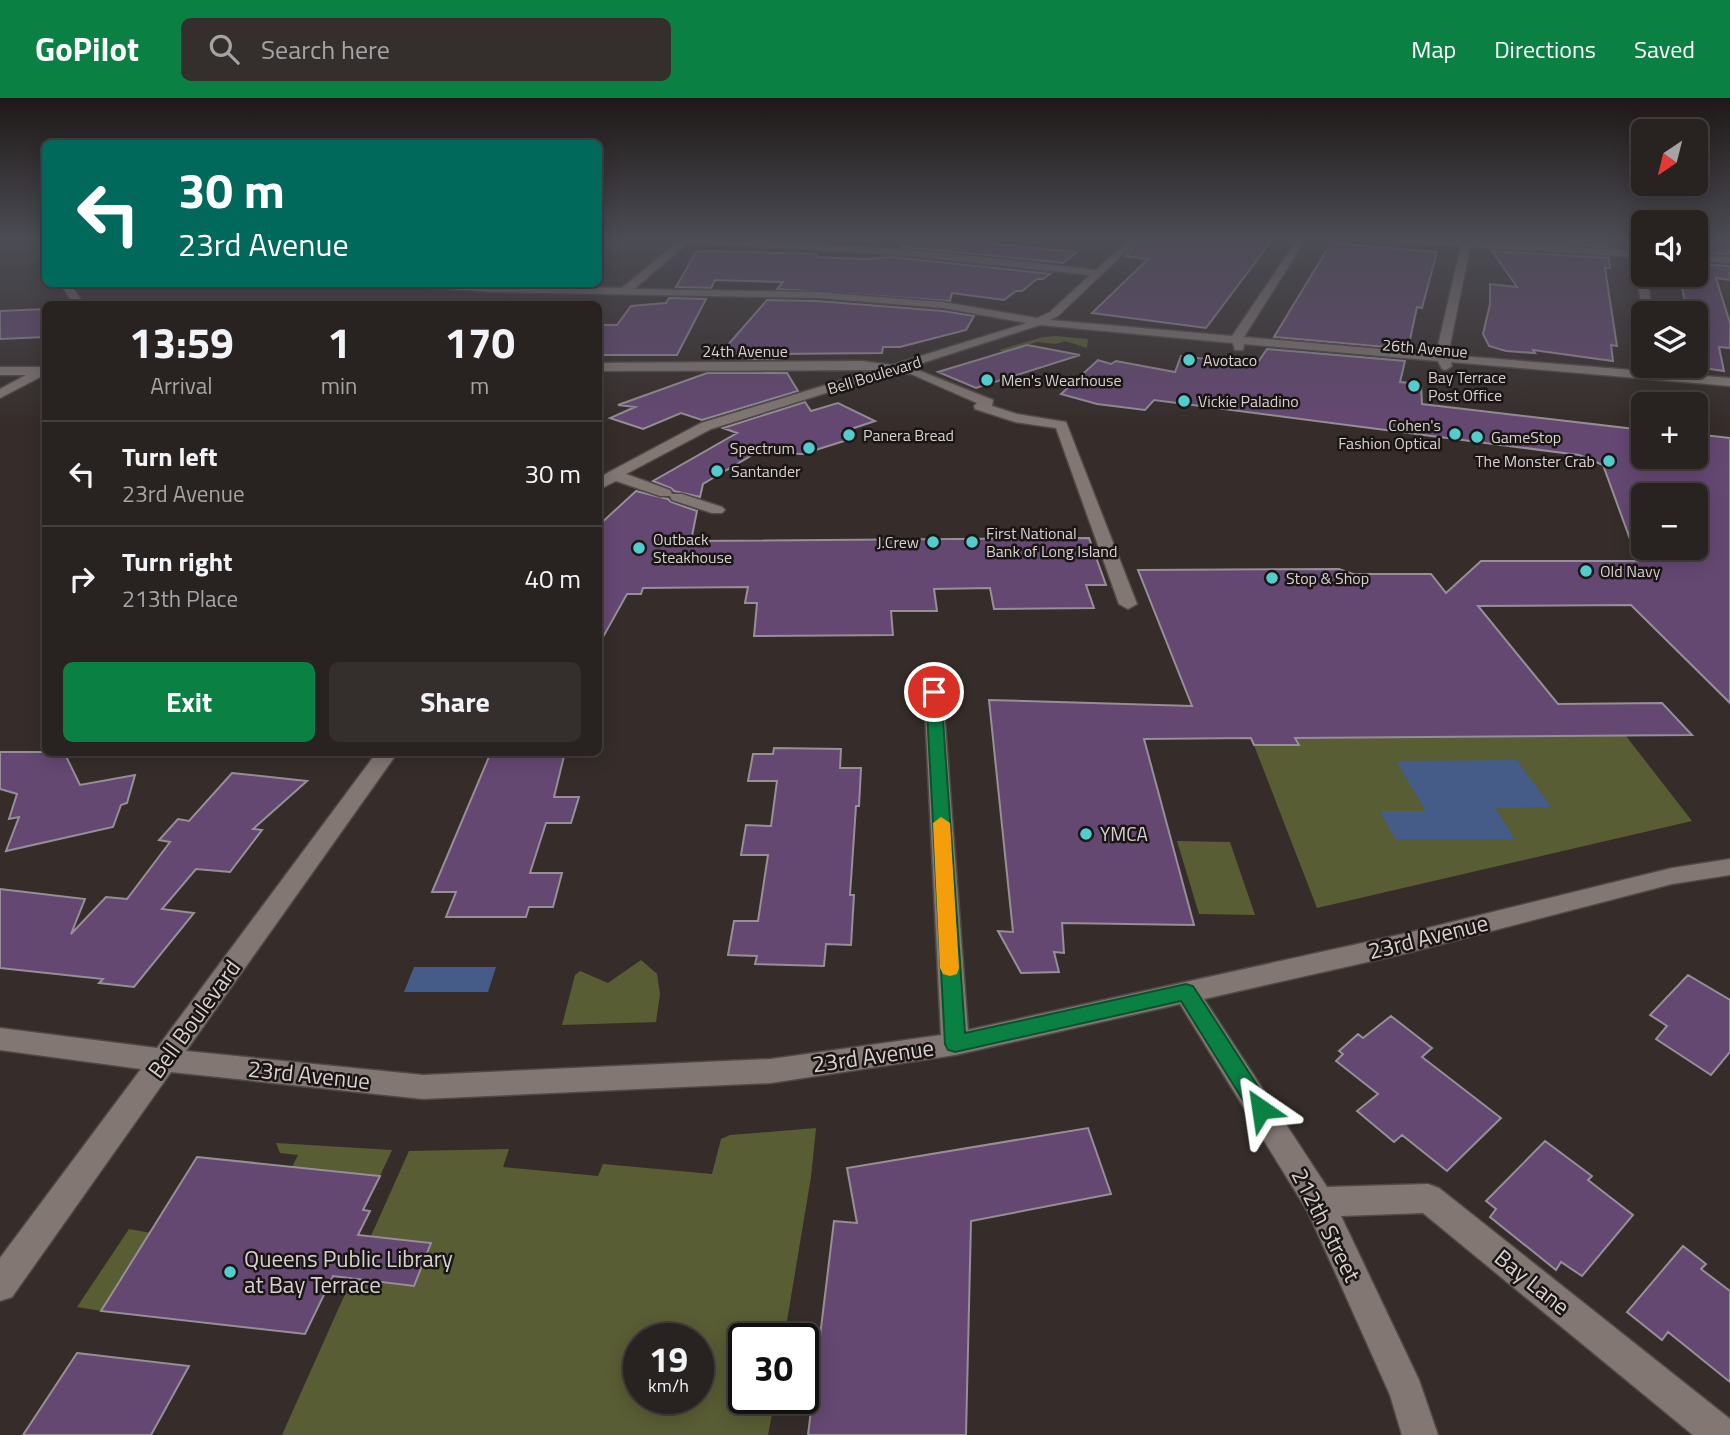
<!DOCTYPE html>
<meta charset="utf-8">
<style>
:root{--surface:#282220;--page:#342f2d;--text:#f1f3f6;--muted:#a5a4a5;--line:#443f3e;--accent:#0b8043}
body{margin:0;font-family:"Titillium Web",sans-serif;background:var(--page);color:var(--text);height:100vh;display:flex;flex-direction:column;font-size:26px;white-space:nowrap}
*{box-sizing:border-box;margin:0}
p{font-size:23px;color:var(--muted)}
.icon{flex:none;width:38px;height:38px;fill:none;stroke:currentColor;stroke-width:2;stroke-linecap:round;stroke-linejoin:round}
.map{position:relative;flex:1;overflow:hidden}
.drawer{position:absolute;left:42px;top:203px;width:560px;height:455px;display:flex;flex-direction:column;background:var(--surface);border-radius:10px;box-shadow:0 4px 18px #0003,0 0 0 2px var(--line)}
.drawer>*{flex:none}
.guide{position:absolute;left:42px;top:42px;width:560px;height:147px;border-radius:10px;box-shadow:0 4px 18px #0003,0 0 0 2px var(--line);background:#00695c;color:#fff;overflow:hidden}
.needle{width:46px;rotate:215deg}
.fabs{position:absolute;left:1631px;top:21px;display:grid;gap:14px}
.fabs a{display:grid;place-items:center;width:77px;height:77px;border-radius:10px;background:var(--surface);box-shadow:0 4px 18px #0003,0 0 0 2px var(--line);font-size:35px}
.speed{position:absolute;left:623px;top:1225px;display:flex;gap:14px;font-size:35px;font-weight:700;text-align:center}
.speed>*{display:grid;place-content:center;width:91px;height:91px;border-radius:50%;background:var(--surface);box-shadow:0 4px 18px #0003,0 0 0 2px var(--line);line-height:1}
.speed small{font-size:18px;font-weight:400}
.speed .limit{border:4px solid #111;border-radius:10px;background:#fff;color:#111}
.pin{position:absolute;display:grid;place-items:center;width:60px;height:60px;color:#fff;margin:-30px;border:4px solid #fff;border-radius:50%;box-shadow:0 2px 7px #0007}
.me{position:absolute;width:77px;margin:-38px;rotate:328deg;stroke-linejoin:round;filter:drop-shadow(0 0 5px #0008)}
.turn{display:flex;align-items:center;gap:24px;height:147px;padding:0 21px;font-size:32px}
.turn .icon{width:91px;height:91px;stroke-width:2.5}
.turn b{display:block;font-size:49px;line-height:60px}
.eta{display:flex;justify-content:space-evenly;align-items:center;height:119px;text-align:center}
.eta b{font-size:42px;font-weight:700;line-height:49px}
.button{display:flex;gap:14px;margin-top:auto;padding:14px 21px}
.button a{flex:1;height:80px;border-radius:10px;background:var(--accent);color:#fff;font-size:28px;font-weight:700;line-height:80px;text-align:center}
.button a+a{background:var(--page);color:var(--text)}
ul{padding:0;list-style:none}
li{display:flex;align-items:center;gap:21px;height:105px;padding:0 21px;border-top:2px solid var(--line)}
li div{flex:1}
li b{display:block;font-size:26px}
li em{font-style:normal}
header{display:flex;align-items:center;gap:42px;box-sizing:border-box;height:98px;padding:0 35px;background:var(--accent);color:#fff}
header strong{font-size:33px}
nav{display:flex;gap:38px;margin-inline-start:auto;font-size:24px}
.search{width:490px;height:63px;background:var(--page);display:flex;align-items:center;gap:18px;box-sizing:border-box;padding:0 24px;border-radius:10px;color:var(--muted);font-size:26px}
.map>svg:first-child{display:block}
.green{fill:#585d34;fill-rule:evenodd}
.water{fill:#445c87}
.building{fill:#654872;stroke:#958f98;stroke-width:2;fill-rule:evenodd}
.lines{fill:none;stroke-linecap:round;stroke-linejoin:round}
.minor-casing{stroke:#514947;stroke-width:3}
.minor{fill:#827773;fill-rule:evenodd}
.route{fill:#0b8043;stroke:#07532c;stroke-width:2}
.slow{fill:#f59e0b}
.poi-dot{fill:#52cdce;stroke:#1a1615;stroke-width:2.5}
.labels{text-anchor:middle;stroke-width:5;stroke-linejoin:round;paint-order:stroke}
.far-street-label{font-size:16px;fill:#d6d0ce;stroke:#1a1615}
.far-poi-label{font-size:16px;fill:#d6d0ce;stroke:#1a1615;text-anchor:start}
.poi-label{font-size:19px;fill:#d6d0ce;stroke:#1a1615;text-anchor:start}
.near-street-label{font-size:23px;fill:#d6d0ce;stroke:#1a1615}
.near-poi-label{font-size:23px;fill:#d6d0ce;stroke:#1a1615;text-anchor:start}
</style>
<header>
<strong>GoPilot</strong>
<div class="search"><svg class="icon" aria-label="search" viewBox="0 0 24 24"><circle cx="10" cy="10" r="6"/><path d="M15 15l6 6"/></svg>Search here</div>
<nav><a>Map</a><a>Directions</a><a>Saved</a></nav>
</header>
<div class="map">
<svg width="1730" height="1337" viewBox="0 0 1730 1337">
<rect width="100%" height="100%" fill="#362d2a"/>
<path class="green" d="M1056,238L1088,241L1087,250L1065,243L1056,246L1037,244L1004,254L999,252L1043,239Z
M1626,638L1692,723L1317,810L1254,647H1298L1295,640Z
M1177,743L1230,744L1255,817L1199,816Z
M641,862L657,876L660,896L656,924L562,927L575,877L580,873L608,885Z
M816,1030L811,1079L784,1241H744V1300H775L768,1337H282L409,1053L509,1051L503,1069L598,1078L603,1066L712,1076L721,1041L730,1037ZM639,1241H698V1300H639Z
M276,1045L392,1052L380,1078L292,1069L298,1057L280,1055Z
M129,1131L151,1135L101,1213L77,1209Z"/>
<path class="water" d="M1517,662L1551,709L1495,710L1515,741H1395L1380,713H1426L1396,663Z
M414,869H496L488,894H404Z"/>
<path class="building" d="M909,142H956L1077,154L1063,165L902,149Z
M1140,142H1272L1206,230L1092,215L1148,161L1125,158Z
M1505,142H1606L1607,149Z
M1696,142H1730V156L1696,155Z
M1331,145L1437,154L1422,210L1417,209L1408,251L1274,239Z
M703,153L817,156L816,159L865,161L893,159L1050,176L1043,181H1037L1022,193H1016L1004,202L952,195L950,203L777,191L783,184L715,182L711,190L676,189L696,154Z
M1492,153L1609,160L1610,170H1605L1617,248L1611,247L1613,263L1533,252L1535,255L1506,253L1489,248L1483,236L1490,206V186L1517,189Z
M1696,166L1730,168V182L1716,180L1730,225V250L1719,249L1724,273L1696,269V215L1686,209L1681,184L1676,183L1674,177H1696Z
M669,200L706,201L677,257H598V227H617L631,208L666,205Z
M767,202L817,203L943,213L974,218L966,232L900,249H883L882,255L775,256L778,261H747L760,256L719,257Z
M46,211V239L0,241V213Z
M1027,247L1080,257L976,290L938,274Z
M1267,251L1405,263L1400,284L1421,286L1422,306L1643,332V359H1696V336L1730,340V605L1631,507L1478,508L1558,606L1662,605L1692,637L1295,640L1299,647H1254L1251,640L1144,641L1194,827L1062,825L1064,855L1054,854L1059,874L1021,875L998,833L1013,834L989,602L1192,608L1138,472L1339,471L1353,476H1431L1446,495L1481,463H1638L1603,367L1579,357L1154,302L1145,312L1097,306L1061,296L1098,262L1111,266L1116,263L1175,274L1181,258L1256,267ZM1643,397H1696V450H1643Z
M707,275H787L798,293L702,322L681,315L643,331L610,320L635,309L618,307Z
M805,304L811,313L838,305L875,323L842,334L844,343L803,356L776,355L766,349L703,386L700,399L674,393L671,390L653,383L737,335L723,330Z
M636,393L668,401L671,404L697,413L691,443L1089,440L1106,487H1086L1094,510L994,511L990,490L934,491L937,513H891L893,537L754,538L757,505H745L748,489L643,490L641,496H627L598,548V428Z
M774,650L841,651L840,670H861L859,708H856L850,797H854L851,847L826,846L824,868L755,866L757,858L728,857L734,823H758L768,757H741L746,727L771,728L777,683H748L753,656H773Z
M0,654H64L80,687L135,677L127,705L121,707L113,729L6,753L19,719L9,721L17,696L0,691Z
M491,654H565L554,699H579L571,725H546L530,775H562L553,809H529L526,819H446L456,794H432Z
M232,675L307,683L253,731L262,732L230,774L196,771L162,811L194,815L134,889L99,885L103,881L0,870V791L85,801L71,836L106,799L127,801L170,744L159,742L178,721L189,723Z
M1688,877L1730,902V954L1711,977L1656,941L1667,928L1650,917Z
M1391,918L1432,950L1422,959L1501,1020L1447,1073L1402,1037L1394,1044L1357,1013L1378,996L1336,963L1343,956L1339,953L1358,936L1363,940Z
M1088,1030L1111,1096L971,1123L966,1337H808L834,1123L857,1125L847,1070Z
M1545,1043L1592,1078L1588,1082L1633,1117L1582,1178L1561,1164L1556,1172L1490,1119L1496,1111L1486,1103Z
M197,1059L380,1078L363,1112L370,1113L358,1137L431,1145L414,1188L333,1178L305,1236L101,1213Z
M1683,1148L1706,1166L1701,1171L1730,1193V1284L1668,1234L1662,1242L1627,1214Z
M77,1255L189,1268L151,1337H23Z"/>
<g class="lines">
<g class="minor-casing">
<path id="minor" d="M670,142C812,142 955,154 1096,172L1129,142H1138L1058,218L1050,222L1232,238L1297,142H1305L1244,239L1436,256L1461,148L1403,145L1399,142H1471L1632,153L1630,145L1635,142C1646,149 1643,164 1643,177H1646L1653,215H1643L1633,159L1470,149L1448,257L1730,280V288L1451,264L1452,268L1446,272L1442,271L1438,263L1244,246L1243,252H1235L1233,245L1040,227L910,269L993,302L992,308L1017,316L1066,324L1137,506L1128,511L1119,506L1056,330L1015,324L975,311L974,308L977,305L911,276L893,274L711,331L626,376L670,392L672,396H682L722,409L725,412L722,415H712L672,402L670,398H660L616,383L598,392V381L609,374L701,325L875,272L598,273V265L862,263L892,267L1027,225L943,210L817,200L493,194L418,189L413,186L622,190L677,145ZM688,145L886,156L1090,177L1050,214L1037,220L943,204L817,194L634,191Z
M1696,157L1730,159V165L1696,163Z
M60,186H70L84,206H74Z
M0,269H42L46,270V276L0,300V291L26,277H0Z
M932,565L941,571L968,932L1403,836L1672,770L1730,761V777L1672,786L1403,856L1204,901L1327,1089L1428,1086L1439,1090L1730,1321V1337H1693L1423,1115L1341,1118L1419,1282L1438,1337H1402L1390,1297L1308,1114L1180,906L955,957L771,985L423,1001L171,974L12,1199L0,1203V1160L141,971L0,952V930L157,950L377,654H398L186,953L423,977L771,961L941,937L923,571Z"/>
</g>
<use href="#minor" class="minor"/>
</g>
<linearGradient id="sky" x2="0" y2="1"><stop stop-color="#1e1917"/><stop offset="0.43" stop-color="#4c4c55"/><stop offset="1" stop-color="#4c4c55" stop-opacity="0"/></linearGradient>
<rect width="1730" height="329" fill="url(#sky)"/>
<path class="route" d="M934,590L941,594L965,935L1186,886L1193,888L1268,1004L1271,1011L1268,1018L1261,1021L1253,1018L1181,903L955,954L948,952L945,946L926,594Z"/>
<path class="slow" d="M941,719L950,725L959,870L957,876L950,878L943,876L940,870L933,725Z"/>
<g class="poi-dot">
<circle cx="1189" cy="262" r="7"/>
<circle cx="987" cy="282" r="7"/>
<circle cx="1414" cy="288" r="7"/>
<circle cx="1184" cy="303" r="7"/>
<circle cx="1455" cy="336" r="7"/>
<circle cx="849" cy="337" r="7"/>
<circle cx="1477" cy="339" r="7"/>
<circle cx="809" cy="350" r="7"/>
<circle cx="1609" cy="363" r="7"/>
<circle cx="717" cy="373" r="7"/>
<circle cx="933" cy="444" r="7"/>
<circle cx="972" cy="444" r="7"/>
<circle cx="639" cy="450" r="7"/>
<circle cx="1586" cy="473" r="7"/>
<circle cx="1272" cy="480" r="7"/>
<circle cx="1086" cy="736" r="7"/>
<circle cx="230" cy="1174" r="7"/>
</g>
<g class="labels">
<g class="far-street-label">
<text transform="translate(1425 250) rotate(5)" y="6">26th Avenue</text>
<text x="745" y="259">24th Avenue</text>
<text transform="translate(874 277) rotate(-17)" y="6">Bell Boulevard</text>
</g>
<g class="far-poi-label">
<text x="1203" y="268">Avotaco</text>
<text x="1428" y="285">Bay Terrace<tspan x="1428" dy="18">Post Office</tspan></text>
<text x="1001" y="288">Men's Wearhouse</text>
<text x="1198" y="309">Vickie Paladino</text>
<text x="1441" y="333" text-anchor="end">Cohen's<tspan x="1441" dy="18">Fashion Optical</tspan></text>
<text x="863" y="343">Panera Bread</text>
<text x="1491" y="345">GameStop</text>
<text x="795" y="356" text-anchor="end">Spectrum</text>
<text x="1595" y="369" text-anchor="end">The Monster Crab</text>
<text x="731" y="379">Santander</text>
<text x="986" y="441">First National<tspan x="986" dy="18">Bank of Long Island</tspan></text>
<text x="653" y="447">Outback<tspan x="653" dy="18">Steakhouse</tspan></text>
<text x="919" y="450" text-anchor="end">J.Crew</text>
<text x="1600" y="479">Old Navy</text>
<text x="1286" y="486">Stop &amp; Shop</text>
</g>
<g class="poi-label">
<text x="1100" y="743">YMCA</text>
</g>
<g class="near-street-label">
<text transform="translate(1428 839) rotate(-14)" y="8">23rd Avenue</text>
<text transform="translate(194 921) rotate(-54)" y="8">Bell Boulevard</text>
<text transform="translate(873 958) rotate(-8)" y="8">23rd Avenue</text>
<text transform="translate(309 977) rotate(6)" y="8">23rd Avenue</text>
<text transform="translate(1326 1127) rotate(63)" y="8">212th Street</text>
<text transform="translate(1532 1184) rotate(39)" y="8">Bay Lane</text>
</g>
<g class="near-poi-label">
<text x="244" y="1169">Queens Public Library<tspan x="244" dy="26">at Bay Terrace</tspan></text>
</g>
</g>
</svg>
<div class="fabs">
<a><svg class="needle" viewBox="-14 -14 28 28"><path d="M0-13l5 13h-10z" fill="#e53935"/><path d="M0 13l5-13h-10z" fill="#a5a4a5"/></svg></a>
<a><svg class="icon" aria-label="sound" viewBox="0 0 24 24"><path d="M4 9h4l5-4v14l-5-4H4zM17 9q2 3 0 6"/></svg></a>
<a><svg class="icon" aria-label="layers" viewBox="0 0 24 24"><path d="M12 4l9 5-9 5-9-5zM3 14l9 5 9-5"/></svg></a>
<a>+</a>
<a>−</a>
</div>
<div class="speed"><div>19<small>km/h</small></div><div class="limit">30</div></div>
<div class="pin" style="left:934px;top:594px;background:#d93025"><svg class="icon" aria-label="arrive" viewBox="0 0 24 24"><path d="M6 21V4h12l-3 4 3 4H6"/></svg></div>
<svg class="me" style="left:1261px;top:1011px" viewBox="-20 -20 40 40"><path d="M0-17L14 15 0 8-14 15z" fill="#0b8043" stroke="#fff" stroke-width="4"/></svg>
<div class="guide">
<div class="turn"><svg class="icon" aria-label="left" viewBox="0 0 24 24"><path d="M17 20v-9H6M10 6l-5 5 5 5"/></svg><div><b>30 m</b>23rd Avenue</div></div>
</div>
<section class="drawer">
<div class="eta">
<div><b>13:59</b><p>Arrival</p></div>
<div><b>1</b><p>min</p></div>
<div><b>170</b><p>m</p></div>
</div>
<ul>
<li><svg class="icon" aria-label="left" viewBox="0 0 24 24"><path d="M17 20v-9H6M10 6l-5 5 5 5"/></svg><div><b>Turn left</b><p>23rd Avenue</p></div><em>30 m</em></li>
<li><svg class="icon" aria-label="right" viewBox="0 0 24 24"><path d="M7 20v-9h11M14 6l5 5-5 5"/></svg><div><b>Turn right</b><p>213th Place</p></div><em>40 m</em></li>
</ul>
<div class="button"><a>Exit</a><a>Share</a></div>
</section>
</div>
